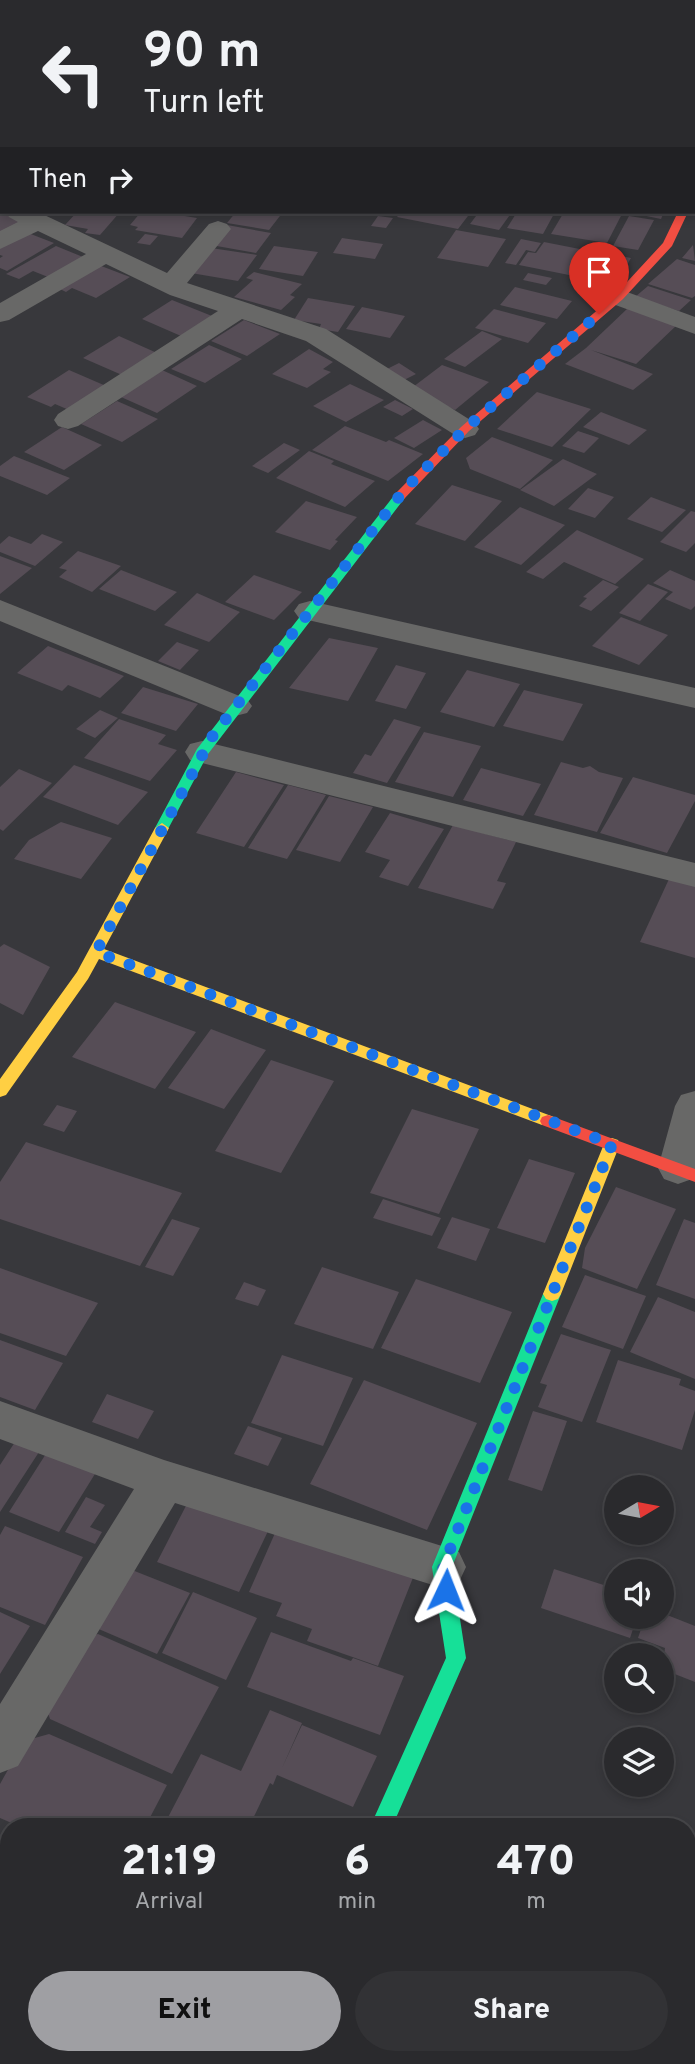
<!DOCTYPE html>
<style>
:root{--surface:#2a2a2d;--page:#323235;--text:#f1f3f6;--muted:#a5a7aa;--line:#464649;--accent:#9f9fa3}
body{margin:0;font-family:Overpass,sans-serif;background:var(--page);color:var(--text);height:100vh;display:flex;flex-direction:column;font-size:26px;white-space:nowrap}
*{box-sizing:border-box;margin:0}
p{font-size:23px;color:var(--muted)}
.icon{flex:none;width:38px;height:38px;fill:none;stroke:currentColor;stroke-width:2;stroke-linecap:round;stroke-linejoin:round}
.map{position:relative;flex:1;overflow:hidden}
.side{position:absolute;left:0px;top:1818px;width:696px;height:247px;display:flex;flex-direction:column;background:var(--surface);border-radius:28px 28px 0 0;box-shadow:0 4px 10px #0003,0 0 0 2px var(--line)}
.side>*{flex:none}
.top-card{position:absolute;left:0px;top:0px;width:696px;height:214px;box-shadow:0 4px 10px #0003,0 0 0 2px var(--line);background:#2a2a2d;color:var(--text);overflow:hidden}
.needle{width:46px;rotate:80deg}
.tools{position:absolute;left:604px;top:1475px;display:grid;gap:14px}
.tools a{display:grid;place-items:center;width:70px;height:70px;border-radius:50%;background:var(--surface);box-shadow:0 4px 10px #0003,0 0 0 2px var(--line);font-size:35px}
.pin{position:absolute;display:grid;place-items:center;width:60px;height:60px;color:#fff;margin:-72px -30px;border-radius:50% 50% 50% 0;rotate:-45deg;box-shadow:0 0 7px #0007}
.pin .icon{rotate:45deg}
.me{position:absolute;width:77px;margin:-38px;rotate:2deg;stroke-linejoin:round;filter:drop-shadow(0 0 5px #0008)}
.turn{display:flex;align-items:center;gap:24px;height:147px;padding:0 28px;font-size:32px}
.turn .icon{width:91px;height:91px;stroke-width:2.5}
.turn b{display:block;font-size:49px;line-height:60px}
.then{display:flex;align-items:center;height:66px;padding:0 28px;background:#0003;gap:14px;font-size:26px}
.eta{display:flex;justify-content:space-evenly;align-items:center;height:119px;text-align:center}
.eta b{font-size:42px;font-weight:800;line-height:49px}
.primary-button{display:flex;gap:14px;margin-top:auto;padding:14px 28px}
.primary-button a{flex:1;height:80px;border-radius:42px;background:var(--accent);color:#111;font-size:28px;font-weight:800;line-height:80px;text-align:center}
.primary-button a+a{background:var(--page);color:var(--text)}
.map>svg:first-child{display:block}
.building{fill:#564d56}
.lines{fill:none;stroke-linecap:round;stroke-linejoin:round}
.street{fill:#686867;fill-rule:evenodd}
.fast{fill:#16e098;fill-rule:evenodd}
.slow{fill:#ffcf43;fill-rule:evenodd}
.jam{fill:#f24e42;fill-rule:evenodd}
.route{stroke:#1a73e8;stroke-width:12;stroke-dasharray:0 21.6}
</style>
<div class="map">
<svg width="695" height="2064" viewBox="0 0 695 2064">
<rect width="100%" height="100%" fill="#38383c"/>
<path class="building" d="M0,212H5L26,222L0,234Z
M77,212H120L100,235L85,233L88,229L65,225Z
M141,212H160L197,218L182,238L135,230L138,227L130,225Z
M236,212H283L269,230L227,223Z
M401,212H471L458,229L397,217Z
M479,212H512L499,230L470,224Z
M517,212H555L543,234L507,228Z
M564,212H623L607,243L551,234Z
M627,212H664L661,219Z
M378,216L393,218L386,228L371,226Z
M629,216L654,220L638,250L613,246Z
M227,225L271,233L256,253L211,245Z
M456,230L506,239L488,267L437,258Z
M23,231L54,243L7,271L0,268V258L3,256L0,255V244Z
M145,234L158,236L150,245L137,243Z
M342,238L383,244L375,259L333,253Z
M521,239L541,243L535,252L526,250L516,265L505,263Z
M544,242L600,253L584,278L519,265L528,252L536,253Z
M693,245L695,261L682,258Z
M56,246L83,257L48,277L33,271L19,279L6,274Z
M274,246L318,252L303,276L259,269Z
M211,248L257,255L238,281L191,273Z
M605,253L631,258L624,270L607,267L610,262L601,260Z
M677,259L695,265V296L692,298L648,284Z
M96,264L130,277L96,298L72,288L66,292L56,287Z
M254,272L302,284L290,295L295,297L281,310L234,297L253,280L246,278Z
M528,273L552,278L546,285L523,280Z
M648,286L691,300L679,311L635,297Z
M515,287L572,301L557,319L500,305Z
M308,298L355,306L338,332L319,329L321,324L294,320Z
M172,300L212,316L181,336L142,319Z
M362,307L405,316L390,338L346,329Z
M628,308L678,324L636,364L591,350L653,374L633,390L565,364L586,348Z
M494,309L546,323L528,343L475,328Z
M244,320L280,334L247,356L211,341Z
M482,331L502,339L465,367L444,359Z
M119,336L157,353L122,375L83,358Z
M209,345L242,359L205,383L171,369Z
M309,349L333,362L323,369L331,372L307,388L272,374Z
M399,363L416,374L404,380L387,369Z
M442,365L489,382L455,410L409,390Z
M69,370L106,386L69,410L55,404L51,407L27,397Z
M162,370L197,386L157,413L121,397Z
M350,384L384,400L346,422L313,406Z
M537,392L591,409L552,447L497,429Z
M395,400L413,409L402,416L383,407Z
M117,401L158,419L122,442L81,424Z
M601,412L647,430L629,445L583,427Z
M423,420L442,430L414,448L394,438Z
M345,426L386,442L389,440L423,454L388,481L312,450Z
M62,427L102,445L64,470L24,452Z
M578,431L599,438L584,453L562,446Z
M492,437L553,460L520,489L470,469L466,458Z
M284,443L300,450L268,473L252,466Z
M309,451L334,461L331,464L375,481L345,507L276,478Z
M14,456L70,478L47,495L0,476V466Z
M563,459L597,474L554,506L520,490Z
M452,485L502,501L465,541L415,524Z
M588,488L614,497L595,518L568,509Z
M651,497L686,510L662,532L627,519Z
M306,501L357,517L335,540L338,541L330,550L275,532Z
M520,507L565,525L521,565L474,547Z
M691,511L695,512V543L686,552L660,542Z
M577,530L644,559L615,584L564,562L543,579L526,572Z
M42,534L63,542L35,566L0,552V544L9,536L31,544Z
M78,551L121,566L92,592L59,577L67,570L59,568Z
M0,556L32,568L0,594Z
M121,570L177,592L155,611L99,589Z
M670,570L695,581V606L691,610L665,599L673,592L653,583Z
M254,575L302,592L274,620L225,602Z
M603,580L619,587L591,611L579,606L587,598L583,597Z
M648,584L668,592L640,621L619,613Z
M197,593L240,612L209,642L164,625Z
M621,617L668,635L639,665L592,646Z
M329,638L378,648L348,701L289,688Z
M177,642L199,650L180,670L158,661Z
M48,646L124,676L100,698L68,685L62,691L17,673Z
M396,665L426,673L406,709L375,701Z
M467,670L520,684L494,727L440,712Z
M143,687L198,704L176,731L121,713Z
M524,690L583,704L563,741L503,726Z
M100,710L118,718L95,738L76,729Z
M119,719L166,735L158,744L177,750L150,781L84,758Z
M394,719L421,727L387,783L353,773L365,754L371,756Z
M424,732L481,746L453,797L395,782Z
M561,762L583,768L590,766L599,772L623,778L597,832L534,815Z
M74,765L148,792L118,825L43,797Z
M481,768L541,784L523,816L463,800Z
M19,769L52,783L3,831L0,829V787Z
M236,772L284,785L244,847L196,833Z
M633,777L695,795V801L667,853L600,833Z
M288,785L326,795L287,859L248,848Z
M329,796L373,807L340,862L296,850Z
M390,813L444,829L408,886L379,877L390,860L365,852Z
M61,822L112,838L81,879L14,859L29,840Z
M453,825L516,842L497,881L506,883L493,909L418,888Z
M669,879L695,886V958L640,942Z
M4,944L50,967L23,1015L0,1003V947Z
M115,1002L196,1032L155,1089L72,1057Z
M211,1029L266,1050L224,1109L168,1088Z
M271,1060L334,1081L281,1173L215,1151Z
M57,1105L77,1111L64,1132L43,1125Z
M412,1109L479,1129L439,1214L370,1193Z
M26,1142L182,1193L140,1266L0,1219V1182Z
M529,1159L575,1173L545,1243L497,1228Z
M616,1187L676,1209L637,1289L582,1268L585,1248Z
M383,1199L441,1218L432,1236L373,1218Z
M452,1217L490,1229L476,1261L437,1248Z
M172,1219L200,1228L173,1276L145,1267Z
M684,1219L695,1223V1299L656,1285Z
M322,1267L399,1292L373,1349L294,1324Z
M0,1268L98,1303L66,1356L0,1333Z
M585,1275L646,1296L623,1349L562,1327Z
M416,1279L512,1312L480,1383L381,1348Z
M244,1282L266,1290L258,1306L235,1299Z
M658,1297L695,1312V1379L630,1352Z
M561,1334L611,1350L582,1422L538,1407L547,1385L540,1383Z
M0,1340L63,1363L35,1410L0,1397Z
M282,1355L353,1378L323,1446L251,1423Z
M618,1360L681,1379L679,1385L695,1391V1410L682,1450L596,1422Z
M364,1380L477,1423L427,1530L310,1484Z
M107,1394L154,1411L138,1439L92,1422Z
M533,1411L567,1421L542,1491L508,1480Z
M248,1426L282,1438L268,1466L234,1454Z
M15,1442L39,1452L0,1512V1465Z
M49,1449L98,1469L59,1532L9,1512Z
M86,1497L105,1505L90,1527L102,1532L95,1544L65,1532Z
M189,1500L269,1529L239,1592L157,1562Z
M279,1524L416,1570L378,1666L307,1641L312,1629L276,1616L282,1603L249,1592Z
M5,1526L83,1557L45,1625L0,1607V1535Z
M127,1568L190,1593L157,1654L94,1627Z
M554,1569L616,1589V1617H637L630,1638L541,1608Z
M193,1592L257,1618L226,1680L162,1653Z
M0,1612L30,1626L0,1674Z
M662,1613L695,1626V1682L662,1669L665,1648L638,1638L645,1617H662Z
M271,1632L351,1661L353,1658L404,1676L380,1735L247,1687Z
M98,1634L219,1687L172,1774L50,1719L45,1704L84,1638Z
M270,1710L302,1723L282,1768L302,1725L377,1756L353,1807L277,1775L273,1785L270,1783L249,1827H163L201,1754L241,1771Z
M49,1734L167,1785L145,1827H21L0,1818V1784L24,1741Z
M0,1839L9,1843V1971L0,1967Z
M688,1957L695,1960V2028L688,2050Z
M0,1979L9,1983V2056H35L31,2064H0Z
M45,2056H117L113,2064H41Z
M121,2056H246L242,2064H117Z
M311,2056H386L390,2058L388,2064H308Z
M606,2056H686L684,2064H624Z"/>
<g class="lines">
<path class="street" d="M235,0H257V2H235Z
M0,67L2,68V82L0,81Z
M6,212H38L167,273L209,224L218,221L227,224L231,229L187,283L326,329L475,423L479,429L475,435L465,438L455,435L306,341L242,319L78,426L68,429L58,426L54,420L58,414L218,311L170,295L106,264L9,320L0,322V303L86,254L38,231L0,249V231L18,222L9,217Z
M619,289L695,317V334L610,303L606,297L610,291Z
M0,600L247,699L252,706L247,713L235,716L223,713L0,621Z
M310,601L695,688V708L299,618L294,611L299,604Z
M202,741L695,863V887L190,760L185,752L190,744Z
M695,1091V1174L692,1179L678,1184L664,1179L658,1168L675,1106L681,1095Z
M0,1401L164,1460L442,1546L459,1552L466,1567L459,1582L442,1588L175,1503L18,1766L0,1773V1704L134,1489L0,1439Z
M251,2056H306L304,2064H248Z"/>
<path class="fast" d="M616,0H624L625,2H616Z
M400,492L406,496L404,499L208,754L167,831H157L155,828L197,749L396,493Z
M552,1287L558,1289L561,1294L452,1567L466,1658L392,1827H370L446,1658L432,1567L543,1294L546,1289Z"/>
<path class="slow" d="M162,823L169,828L104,949L554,1117L556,1121L554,1125H542L99,959L88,979L6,1095L0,1097V1079L77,972L155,828Z
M612,1138L618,1140L620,1144L561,1294L558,1299L552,1301L546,1299L543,1294L604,1144L606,1140Z"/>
<path class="jam" d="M678,212H688L672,246L623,299L469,431L404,499H396V493L461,427L615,295L663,243Z
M548,1115L695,1169V1182L542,1125L540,1121L542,1117Z"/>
</g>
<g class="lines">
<path class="route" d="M446,1590L443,1567L612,1144L96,952L212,737L405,489L465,429L599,314"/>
</g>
</svg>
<div class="tools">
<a><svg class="needle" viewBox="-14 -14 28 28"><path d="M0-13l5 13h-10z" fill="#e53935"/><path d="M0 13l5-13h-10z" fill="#a5a7aa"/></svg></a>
<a><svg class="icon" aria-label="sound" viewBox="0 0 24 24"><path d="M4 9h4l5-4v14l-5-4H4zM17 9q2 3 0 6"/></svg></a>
<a><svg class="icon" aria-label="search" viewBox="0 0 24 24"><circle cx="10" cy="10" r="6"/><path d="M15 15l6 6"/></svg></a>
<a><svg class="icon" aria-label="layers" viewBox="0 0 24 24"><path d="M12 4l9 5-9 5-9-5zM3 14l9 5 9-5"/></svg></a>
</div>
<div class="pin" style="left:599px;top:314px;background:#d93025"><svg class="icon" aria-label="arrive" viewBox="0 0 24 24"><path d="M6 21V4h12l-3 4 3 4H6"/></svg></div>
<svg class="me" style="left:446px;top:1590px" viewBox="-20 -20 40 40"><path d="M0-17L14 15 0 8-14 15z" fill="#1a73e8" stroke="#fff" stroke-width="4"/></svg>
<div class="top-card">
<div class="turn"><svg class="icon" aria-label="left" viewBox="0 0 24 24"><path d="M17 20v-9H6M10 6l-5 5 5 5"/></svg><div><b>90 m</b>Turn left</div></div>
<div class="then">Then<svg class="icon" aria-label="right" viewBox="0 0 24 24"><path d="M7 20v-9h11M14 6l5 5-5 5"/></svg></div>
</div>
<section class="side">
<div class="eta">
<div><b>21:19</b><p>Arrival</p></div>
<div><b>6</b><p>min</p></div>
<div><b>470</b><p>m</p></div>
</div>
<div class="primary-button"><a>Exit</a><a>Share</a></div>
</section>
</div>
